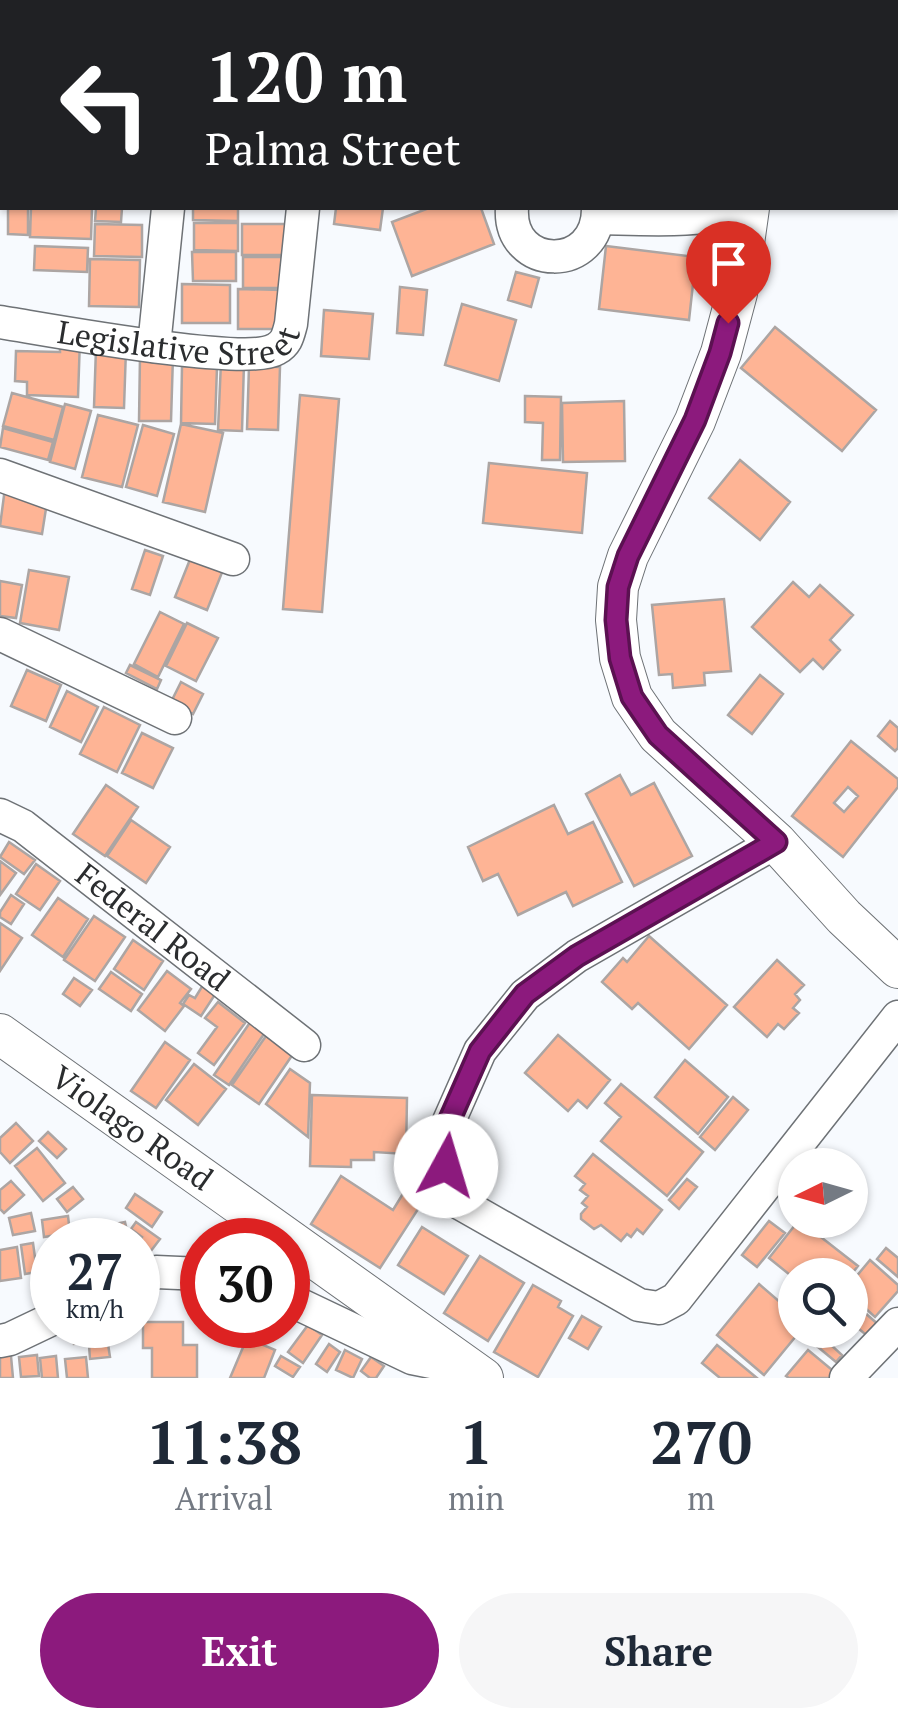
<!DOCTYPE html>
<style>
:root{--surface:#fff;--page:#f6f6f7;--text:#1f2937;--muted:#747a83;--accent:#8c1a7d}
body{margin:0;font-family:"PT Serif",serif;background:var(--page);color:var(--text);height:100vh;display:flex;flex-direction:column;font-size:38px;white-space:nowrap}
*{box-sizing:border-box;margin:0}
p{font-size:32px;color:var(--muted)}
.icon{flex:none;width:55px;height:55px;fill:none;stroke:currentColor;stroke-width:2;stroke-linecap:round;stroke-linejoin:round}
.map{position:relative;height:1378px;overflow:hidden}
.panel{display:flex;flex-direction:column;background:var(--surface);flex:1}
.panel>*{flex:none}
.hud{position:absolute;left:0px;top:0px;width:900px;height:210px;box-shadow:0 2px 8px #0004;background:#202124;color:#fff;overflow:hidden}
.needle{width:65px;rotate:265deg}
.buttons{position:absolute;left:778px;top:1148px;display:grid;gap:20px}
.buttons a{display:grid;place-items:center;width:90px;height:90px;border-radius:50%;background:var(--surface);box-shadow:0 2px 8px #0004;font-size:50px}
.speed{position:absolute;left:30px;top:1218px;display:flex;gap:20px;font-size:50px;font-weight:700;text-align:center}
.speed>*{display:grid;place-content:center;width:130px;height:130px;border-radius:50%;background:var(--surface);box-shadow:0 2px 8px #0004;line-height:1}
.speed small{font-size:25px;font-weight:400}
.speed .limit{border:15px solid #d22;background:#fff;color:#111}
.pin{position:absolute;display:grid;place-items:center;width:85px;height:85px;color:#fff;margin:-102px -42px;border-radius:50% 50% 50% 0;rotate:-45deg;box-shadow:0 0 10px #0007}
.pin .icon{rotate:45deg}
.me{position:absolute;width:110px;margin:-55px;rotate:6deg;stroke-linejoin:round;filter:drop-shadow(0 0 8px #0008)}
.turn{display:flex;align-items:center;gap:35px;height:210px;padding:0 40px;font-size:45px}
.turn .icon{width:130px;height:130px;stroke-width:2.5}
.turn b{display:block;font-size:70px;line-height:85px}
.eta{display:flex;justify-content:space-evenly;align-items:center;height:170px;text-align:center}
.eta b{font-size:60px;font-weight:700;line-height:70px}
.cta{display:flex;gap:20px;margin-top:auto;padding:20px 40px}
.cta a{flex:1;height:115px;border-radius:60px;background:var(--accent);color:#fff;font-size:40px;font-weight:700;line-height:115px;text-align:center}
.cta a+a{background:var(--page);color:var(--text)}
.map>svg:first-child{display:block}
.building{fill:#feb495;stroke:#aca5a3;stroke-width:2.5;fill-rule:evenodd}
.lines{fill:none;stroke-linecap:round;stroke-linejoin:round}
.minor-casing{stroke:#6e7276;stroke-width:35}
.tertiary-casing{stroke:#6e7276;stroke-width:42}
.minor{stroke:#fff;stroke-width:32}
.tertiary{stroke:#fff;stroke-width:40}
.route-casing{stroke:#5b1151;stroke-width:25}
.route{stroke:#8c1a7d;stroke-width:18}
.labels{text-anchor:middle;stroke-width:9;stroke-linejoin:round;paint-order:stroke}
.street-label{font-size:32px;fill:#2b2d2f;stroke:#fff}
</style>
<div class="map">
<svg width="898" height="1378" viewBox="0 0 898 1378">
<rect width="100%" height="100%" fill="#f7fafe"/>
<path class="building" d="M8,208H28V235L8,234Z
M31,208H92L91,239L30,237Z
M96,208H122L121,222L95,221Z
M193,208H238V221L193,220Z
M336,208H383L380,230L334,224Z
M429,208H481L494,244L412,276L392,222Z
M194,223H238V251L194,250Z
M95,224L142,225V257L94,256Z
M242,224H293V255H242Z
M35,246L88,248L87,272L34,270Z
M606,246L696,257L689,320L599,309Z
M192,252H236V281H193Z
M243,257H290V288H243Z
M90,259L140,260L139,307L89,306Z
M516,272L539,278L531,307L508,300Z
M182,284L230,285V323H182Z
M400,287L427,290L423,335L397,333Z
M238,289L282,290V329H238Z
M462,304L516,320L499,381L445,365Z
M324,310L373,314L369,359L321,356Z
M775,327L876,410L842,451L741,368Z
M60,339H80L78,397L27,395V382L15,381L16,351L60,352Z
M96,348L126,349L124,408L94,407Z
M140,356H173L171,421H139Z
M221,362L244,363L242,431L218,430Z
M182,366L217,367L215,424L181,423Z
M249,366L280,367L278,430L247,429Z
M12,393L63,407L54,440L3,426Z
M300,395L339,399L322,612L283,609Z
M525,396L561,397L560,460H542L543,423L525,422Z
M624,401L625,461L563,462L562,403Z
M65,404L91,411L75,469L50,462Z
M98,415L138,425L122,487L82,477Z
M181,424L223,433L205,512L163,502Z
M143,425L174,434L157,496L126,487Z
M3,428L53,442L48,460L0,447Z
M740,460L790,502L760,540L709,498Z
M489,463L587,473L582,533L483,523Z
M5,488L48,496L42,534L0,526Z
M195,547L227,560L207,610L175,597Z
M145,550L163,556L150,595L132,589Z
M29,570L69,577L59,630L20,623Z
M0,581L22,585L16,618L0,616Z
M793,582L809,597L820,585L853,615L830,640L840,650L823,669L813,659L800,672L752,627Z
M724,599L731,671L704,673L705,685L673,688L672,674L659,675L652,605Z
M160,612L184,624L158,677L134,664Z
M187,623L218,638L196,681L166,666Z
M130,665L161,680L157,689L126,673Z
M27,670L61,685L46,721L11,706Z
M760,675L783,694L752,734L728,715Z
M181,682L203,694L193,714L171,702Z
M67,691L98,707L81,742L50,727Z
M104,707L140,725L117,772L80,754Z
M890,721L898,728V748L895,751L878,736Z
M142,733L173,748L153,788L122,773Z
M851,741L898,779V787L843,857L792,816ZM848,787L858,796L844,812L834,803Z
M620,775L631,795L654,783L692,856L634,886L586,794Z
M106,785L138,807L105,856L73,834Z
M554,805L568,834L593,822L622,882L573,906L566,892L518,915L498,874L483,881L468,847Z
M131,820L170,847L146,883L107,856Z
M9,842L35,860L24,874L0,857Z
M0,861L16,873L0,895Z
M36,864L60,881L40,910L16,894Z
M11,895L24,904L11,924L0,917V912Z
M58,898L88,919L63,957L32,935Z
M94,916L125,937L95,981L64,960Z
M0,923L22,938L0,971Z
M649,936L727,1005L689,1049L638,1003L632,1009L602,982L623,958L627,962Z
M133,940L163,961L144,990L114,969Z
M777,960L804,985L795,994L800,1000L793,1008L799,1013L784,1029L778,1024L767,1037L734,1007Z
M167,971L191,989L180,1003L184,1006L165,1031L138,1010Z
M111,972L142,994L131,1011L99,989Z
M74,978L92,990L80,1006L63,994Z
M203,985L216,993L201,1016L183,1004L189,995L195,998Z
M218,1002L245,1023L214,1065L198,1053L217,1027L205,1018Z
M251,1021L266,1031L229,1085L214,1075Z
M558,1035L610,1080L587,1108L578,1100L568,1111L525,1073Z
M266,1036L293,1054L259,1104L232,1085Z
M165,1042L190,1060L156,1108L131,1091Z
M685,1060L728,1097L698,1134L655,1097Z
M194,1064L226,1089L198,1125L166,1100Z
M290,1069L310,1083L308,1137L266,1104Z
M621,1084L703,1152L667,1196L601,1141L621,1117L605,1103Z
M312,1095L407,1098L406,1154L374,1152V1160H351V1167L310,1166Z
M733,1097L748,1110L715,1150L700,1137Z
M16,1123L33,1141L10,1163L0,1152V1138Z
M48,1132L66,1149L57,1158L39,1141Z
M37,1148L65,1183L43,1201L15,1166Z
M593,1154L662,1210L643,1234L637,1229L631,1237L627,1234L621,1241L601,1225L594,1229L581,1219V1214L587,1207L582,1203L588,1196L580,1190L585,1184L575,1176Z
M341,1176L393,1210L404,1192L422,1203L380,1268L311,1224Z
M687,1179L697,1187L679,1209L669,1200Z
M11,1181L24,1195L4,1213L0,1209V1190Z
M73,1187L83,1199L67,1212L57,1199Z
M135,1194L162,1212L152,1227L126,1208Z
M31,1213L35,1231L13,1235L9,1218Z
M68,1216L70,1233L44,1237L42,1220Z
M799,1220L858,1266L850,1276L795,1275V1279L769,1258Z
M769,1221L785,1233L757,1267L742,1255Z
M125,1222L129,1240H113L110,1225Z
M136,1222L160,1239L147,1256L138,1250V1243L142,1237L131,1229Z
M422,1227L468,1256L444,1294L398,1265Z
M33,1243L37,1272L25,1274L21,1245Z
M17,1247L21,1278L0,1281V1250Z
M886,1248L898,1258V1277L877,1259Z
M480,1256L524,1283L488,1341L444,1313Z
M870,1260L898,1285V1291L875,1317L863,1306L852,1320L850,1284Z
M759,1284L795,1315V1330H801L764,1375L717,1335Z
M533,1285L561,1301L558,1307L573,1316L538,1377L494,1352Z
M864,1312L880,1326L870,1338L853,1324Z
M582,1316L601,1327L588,1349L569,1338Z
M143,1322H183V1345H197V1378H152V1348H143Z
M100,1325H118L119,1338L101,1340Z
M250,1325H276L278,1326L273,1340L248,1330Z
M308,1325L322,1335L303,1363L288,1352Z
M93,1327L94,1342L74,1344L73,1329Z
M819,1334L842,1355L836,1362L812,1342Z
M247,1338L275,1350L264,1378H230Z
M108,1344L110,1357L90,1359L89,1345Z
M329,1344L340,1352L327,1372L316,1364Z
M10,1345L13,1378H0V1347Z
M717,1345L757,1378H720L702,1363Z
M345,1350L362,1359L353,1378L336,1370Z
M808,1350L837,1374L833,1378H789L786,1376Z
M37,1355L39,1376L21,1377L19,1357Z
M56,1356L58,1378H42L40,1358Z
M281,1356L300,1367L293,1377L275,1366Z
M86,1357L88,1378H67L65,1359Z
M371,1357L384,1366L376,1378H370L361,1371Z"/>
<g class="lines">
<g class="minor-casing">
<g id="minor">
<path d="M187,2V0"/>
<path d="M323,2V0"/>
<path d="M898,99V98"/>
<path d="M512,208C508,272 599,273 598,208"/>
<path d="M598,218C649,219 702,223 751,208"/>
<path id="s1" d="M0,322C45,329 246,367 276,349C287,343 288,335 291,324L303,208"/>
<path d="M154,346L168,208"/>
<path d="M0,475L233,559"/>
<path d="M0,634L175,718"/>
<path id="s2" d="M0,815L23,826L304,1045"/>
<path d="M776,842L577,956L525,995L480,1051L446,1128V1165L458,1202L639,1305L659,1308L676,1299L898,1017"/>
<path d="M138,1281L156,1272L202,1274"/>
<path d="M288,1299L412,1358L446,1365L459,1359"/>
<path d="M0,1341L10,1339L52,1319"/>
<path d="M846,1378L898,1324"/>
</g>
</g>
<g class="tertiary-casing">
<g id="tertiary">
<path d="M657,0L660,2"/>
<path d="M17,2V0"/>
<path d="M0,164L2,140"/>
<path d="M749,208L737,293L721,353L695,421L628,556L618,587L616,620L620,658L632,697L658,735L776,842L844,917L898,968"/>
<path id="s3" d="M0,1034L483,1378"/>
</g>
</g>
<use href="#minor" class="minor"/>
<use href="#tertiary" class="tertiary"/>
</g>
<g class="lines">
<g class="route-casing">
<path id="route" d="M446,1166V1128L480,1051L525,994L577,956L776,842L658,735L632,697L620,658L616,620L618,587L628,556L695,420L720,353L728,323"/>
</g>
<use href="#route" class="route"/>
</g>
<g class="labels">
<g class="street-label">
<text dy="11" stroke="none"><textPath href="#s1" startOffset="182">Legislative Street</textPath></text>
<text dy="11" stroke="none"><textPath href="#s2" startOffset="190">Federal Road</textPath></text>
<text dy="11" stroke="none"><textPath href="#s3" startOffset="162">Violago Road</textPath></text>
</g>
</g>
</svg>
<div class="buttons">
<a><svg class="needle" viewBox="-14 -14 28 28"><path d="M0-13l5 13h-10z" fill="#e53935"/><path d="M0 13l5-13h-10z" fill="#747a83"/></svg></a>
<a><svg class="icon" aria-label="search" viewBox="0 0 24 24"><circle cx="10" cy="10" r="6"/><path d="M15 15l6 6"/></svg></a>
</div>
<div class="speed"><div>27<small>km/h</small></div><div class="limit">30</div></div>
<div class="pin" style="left:728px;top:323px;background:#d93025"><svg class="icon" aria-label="arrive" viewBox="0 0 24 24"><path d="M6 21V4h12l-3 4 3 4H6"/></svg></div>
<svg class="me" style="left:446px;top:1166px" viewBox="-20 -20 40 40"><circle r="19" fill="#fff"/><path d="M0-13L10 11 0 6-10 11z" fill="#8c1a7d"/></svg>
<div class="hud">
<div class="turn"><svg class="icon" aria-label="left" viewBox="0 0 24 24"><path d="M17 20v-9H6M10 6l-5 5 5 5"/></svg><div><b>120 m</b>Palma Street</div></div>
</div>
</div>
<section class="panel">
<div class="eta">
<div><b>11:38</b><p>Arrival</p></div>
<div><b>1</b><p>min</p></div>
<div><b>270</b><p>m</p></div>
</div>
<div class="cta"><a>Exit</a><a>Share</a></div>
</section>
